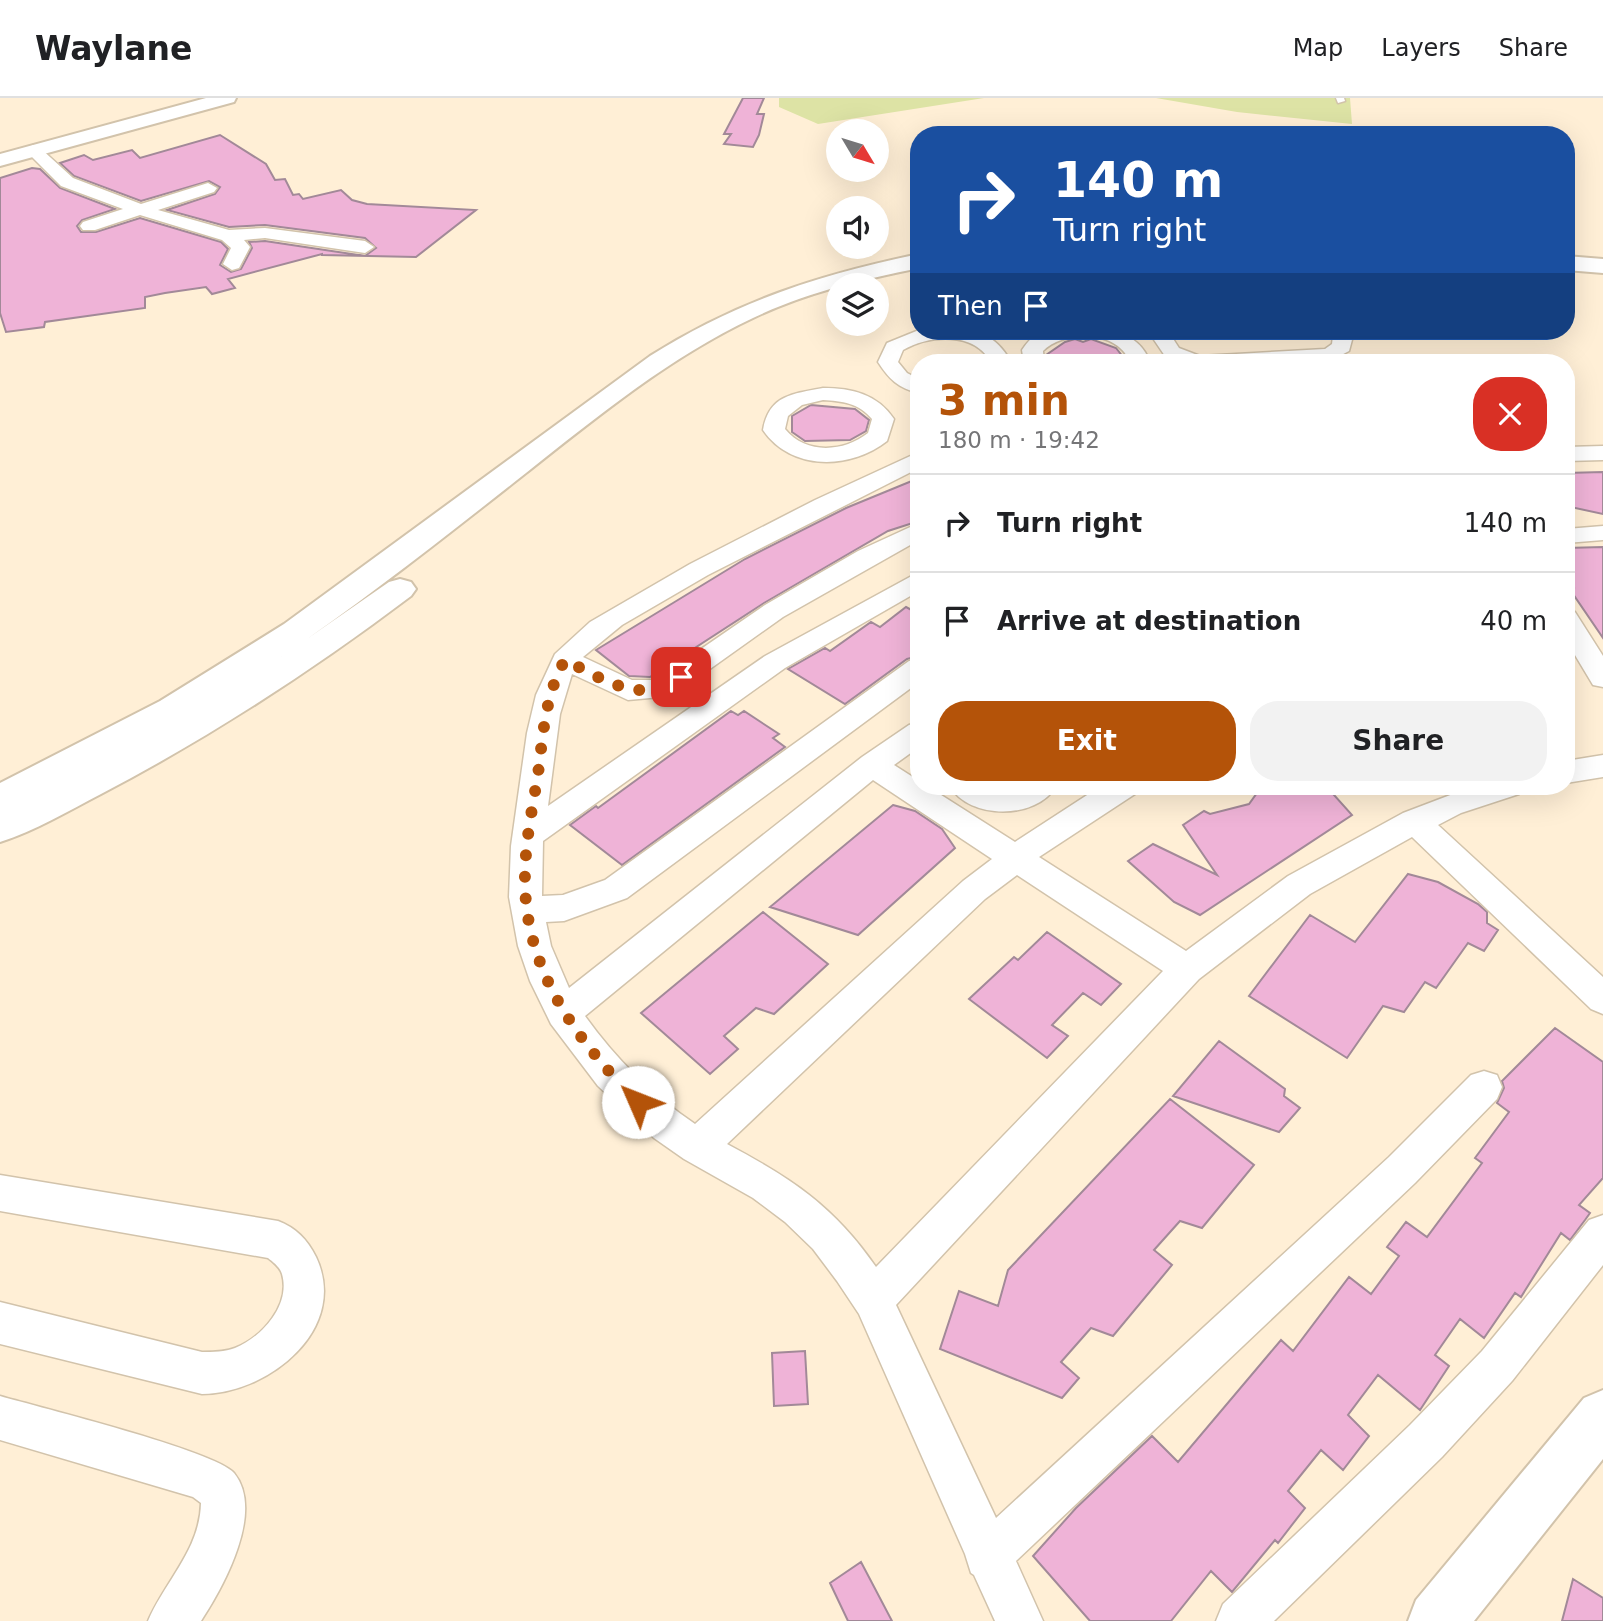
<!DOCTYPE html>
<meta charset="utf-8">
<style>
:root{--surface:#fff;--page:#f2f2f2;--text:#202124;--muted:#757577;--line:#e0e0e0;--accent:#b45309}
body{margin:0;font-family:"DejaVu Sans",sans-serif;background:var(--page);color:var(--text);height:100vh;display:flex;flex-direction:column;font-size:26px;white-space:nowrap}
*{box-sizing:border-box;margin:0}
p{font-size:23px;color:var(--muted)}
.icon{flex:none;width:38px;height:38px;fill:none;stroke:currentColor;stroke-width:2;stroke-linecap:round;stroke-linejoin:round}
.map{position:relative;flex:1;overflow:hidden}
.sheet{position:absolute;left:910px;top:256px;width:665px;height:441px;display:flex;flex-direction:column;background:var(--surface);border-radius:28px;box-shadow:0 7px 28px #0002}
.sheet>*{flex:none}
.top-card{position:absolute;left:910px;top:28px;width:665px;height:214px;border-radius:28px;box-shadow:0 7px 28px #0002;background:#1a4fa0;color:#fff;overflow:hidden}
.needle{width:46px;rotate:128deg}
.controls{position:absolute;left:826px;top:21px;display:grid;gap:14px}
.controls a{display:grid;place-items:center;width:63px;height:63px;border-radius:50%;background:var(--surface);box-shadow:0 7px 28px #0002;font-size:35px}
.pin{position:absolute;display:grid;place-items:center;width:60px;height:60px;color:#fff;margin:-30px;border-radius:14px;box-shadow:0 4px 10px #0006}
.me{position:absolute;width:77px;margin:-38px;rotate:314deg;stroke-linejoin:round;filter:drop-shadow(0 0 5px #0008)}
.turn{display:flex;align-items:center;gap:24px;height:147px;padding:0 28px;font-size:32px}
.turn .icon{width:91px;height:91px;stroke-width:2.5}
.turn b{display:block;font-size:49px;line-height:60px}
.then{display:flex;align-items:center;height:66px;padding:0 28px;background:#0003;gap:14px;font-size:26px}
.round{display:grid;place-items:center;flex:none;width:74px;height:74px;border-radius:28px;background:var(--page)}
.summary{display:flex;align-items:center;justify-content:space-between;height:119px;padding:0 28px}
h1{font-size:42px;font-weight:800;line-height:52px;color:var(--accent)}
.cta{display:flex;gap:14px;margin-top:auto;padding:14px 28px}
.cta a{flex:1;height:80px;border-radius:28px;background:var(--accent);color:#fff;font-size:28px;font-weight:800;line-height:80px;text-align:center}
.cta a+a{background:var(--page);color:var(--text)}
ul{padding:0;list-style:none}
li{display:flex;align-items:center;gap:21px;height:98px;padding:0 28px;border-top:2px solid var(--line)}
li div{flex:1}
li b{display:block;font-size:26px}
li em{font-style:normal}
header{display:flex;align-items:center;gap:42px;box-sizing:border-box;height:98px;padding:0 35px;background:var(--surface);border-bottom:2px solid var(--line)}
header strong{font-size:33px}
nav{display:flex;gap:38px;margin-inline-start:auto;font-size:24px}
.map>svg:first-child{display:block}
.green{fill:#dde3a5}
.building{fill:#efb3d7;stroke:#a28998;stroke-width:2}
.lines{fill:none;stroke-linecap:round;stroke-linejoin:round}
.lane-casing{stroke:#d2c3ab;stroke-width:3}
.street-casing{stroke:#d2c3ab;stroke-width:3}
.secondary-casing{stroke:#d2c3ab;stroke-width:4}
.lane{fill:#fff;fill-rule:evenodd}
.street{fill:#fff;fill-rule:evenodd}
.secondary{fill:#fff;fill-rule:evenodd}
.route{stroke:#b45309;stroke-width:12;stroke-dasharray:0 21.6}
</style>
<header>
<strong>Waylane</strong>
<nav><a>Map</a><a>Layers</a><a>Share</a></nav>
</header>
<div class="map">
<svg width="1603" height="1523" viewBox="0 0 1603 1523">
<rect width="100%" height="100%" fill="#ffefd6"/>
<path class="green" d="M779,0H984L818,26L779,9Z
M1156,0H1350L1352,26L1237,14Z"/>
<path class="building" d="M743,0H764L757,16H764L759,37L753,49L724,46L731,36H724Z
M220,37L266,66L275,82L285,81L293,97L299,96L303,101L341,92L352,102L367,106L476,112L416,159L322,157V156L228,181L235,190L212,196L206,189L165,195L145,199V210L45,224L44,229L6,234L0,215V80L32,70L40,71L60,90L115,111L82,122L77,128L81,134H96L140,120L221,144L228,151L220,167L231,174L241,171L252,150L249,144L265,143L365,158L376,150L365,140L265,127L229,129L167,112L215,96L220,89L209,83L141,103L74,78L60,65L84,57L93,62L132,52L140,60Z
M1075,241L1083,244L1091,241L1116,250L1127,264H1046V257L1065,244Z
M811,307L855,311L869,322L866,333L850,342L805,343L792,334V318Z
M1603,374V416L1566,408V375Z
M919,380V423L888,433L764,505L650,579L629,578L596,552L745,461L846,410Z
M1603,449V540L1571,493L1574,490L1566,479V450Z
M906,509L919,516V558L907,561L845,606L788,571L825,550L830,553L871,524L880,529Z
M731,613L738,617L744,613L779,636L773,640L785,649L622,767L570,727L596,708L598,710Z
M1262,688H1326L1352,717L1200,817L1174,804L1128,763L1153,746L1217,777L1183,727L1204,713L1210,716L1249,706Z
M893,707L915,713L942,731L955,750L858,837L770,809Z
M1408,776L1438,784L1478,806L1487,814V825L1498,832L1484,853L1468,845L1436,890L1425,884L1404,914L1383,908L1347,960L1249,898L1310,817L1355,844Z
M763,814L828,866L774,916L756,910L724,938L738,951L710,976L641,915Z
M1047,834L1121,886L1101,907L1083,895L1052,927L1068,938L1047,960L969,901L1014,859L1018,862Z
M1555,930L1603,964V1080L1579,1107L1590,1115L1585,1122L1570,1142L1561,1135L1521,1199L1515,1195L1484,1240L1460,1221L1435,1257L1449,1268L1420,1312L1378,1277L1348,1317L1369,1338L1343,1372L1321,1352L1288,1393L1305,1410L1278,1445L1275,1442L1232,1494L1211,1473L1171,1523H1090L1033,1458L1076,1410L1152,1338L1178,1364L1281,1242L1293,1253L1349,1179L1371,1196L1399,1158L1387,1149L1406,1124L1427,1139L1482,1065L1475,1060L1509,1014L1497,1005L1504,990L1502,983Z
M1219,943L1285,991L1284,998L1300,1010L1279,1034L1173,998Z
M1170,1001L1254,1067L1202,1130L1180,1123L1154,1152L1172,1167L1113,1238L1091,1230L1061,1264L1079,1280L1062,1300L940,1251L959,1193L998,1208L1008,1172Z
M805,1253L808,1306L774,1308L772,1255Z
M861,1464L892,1523H848L830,1485Z
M1573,1481L1603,1500V1523H1562Z"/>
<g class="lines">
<g class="lane-casing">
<path id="lane" d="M1336,0H1344L1345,3L1338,5Z"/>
</g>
<g class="street-casing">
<path id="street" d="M33,47L39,49L73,80L141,106L208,85L217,90L214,94L158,112L229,132L265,130L365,143L374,149L365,155L265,140L244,142L250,149L239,170L232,172L223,166L231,150L222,142L140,117L95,132H83L80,128L83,124L123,111L61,88L25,52Z
M919,232C959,237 987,221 1011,264H991C973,233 930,237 903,252L898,264L907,275L919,281V295C898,290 889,281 878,264L887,245Z
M1046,233C1082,233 1134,221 1150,264H1130C1117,231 1064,232 1043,253L1044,264H1024L1022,252C1028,243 1035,235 1046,233Z
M1148,233H1168L1179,250L1200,258L1325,251L1332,246L1333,238L1329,233H1349L1353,238L1349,253L1330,263L1180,264L1165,258Z
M823,290C852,290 877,296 894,321L887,343C850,372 791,373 763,332C769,297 792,296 823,290ZM823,302C842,303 859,305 872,321L868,335C844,354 806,357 785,331L788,318L802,307Z
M1603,348V362L1566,363V349Z
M919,354V370L708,477L622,527L583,559L632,582H656L765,507L858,453L919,425V442L783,519L672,598L628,602L572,576L560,616L548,708L765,558L919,474V493L785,570L543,743L542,798L563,797L605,782L909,563L919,561V584L627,800L564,823L546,824L551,848L569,890L862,659L909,627L919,624V649L894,667L919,683V688H927L1015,744L1101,688H1139L1135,696L1039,759L1186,853L1288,778L1403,715L1474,688H1523L1519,696L1461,715L1438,727L1603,879V916L1591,911L1412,739L1310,796L1199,881L896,1207L996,1420L1389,1059L1471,977L1484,973L1497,977L1502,989L1497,1001L1415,1085L1016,1463L1043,1523H995L974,1477L971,1475L965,1456L859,1216L837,1183L813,1151L785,1124L753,1100L684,1061L654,1040L598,988L551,926L530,883L518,848L509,799L511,748L527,635L536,597L555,556L590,524L690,466L815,402ZM873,682L992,761L963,783L695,1026C652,997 615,960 585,918ZM1017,777L1163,873L876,1169C834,1108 791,1080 727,1046L985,801Z
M1603,428V442L1566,445V431Z
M1566,511L1575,514L1603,558V589L1593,587L1566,542Z
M1603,657V679L1566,685V663Z
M950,688H988L1003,692L1016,688H1056C1037,722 969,722 950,688Z
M0,1077L278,1123C296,1130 307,1141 316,1159C350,1231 268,1296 202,1296L0,1246V1204L202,1254C213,1254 225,1254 235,1250C262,1239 291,1207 282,1176C280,1169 273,1164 268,1160L0,1113Z
M1603,1117V1167L1512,1283L1442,1359L1274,1523H1216L1223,1506L1410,1327L1482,1253L1589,1122Z
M0,1298C38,1309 216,1353 234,1375C265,1413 224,1488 201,1523H148C165,1483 200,1452 201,1405L193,1399L0,1342Z"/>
</g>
<g class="secondary-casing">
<path id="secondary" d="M206,0H236L234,4L0,68V56Z
M919,156V170C861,182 807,194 753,220C670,259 598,318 526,375C446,438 365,502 281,559L389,484L400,481L411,484L416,491L411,498C313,572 210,639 101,696C68,713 35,733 0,744V685L160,603L284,526L650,258C737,203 819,177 919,156Z
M1566,158L1603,161V175L1566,172Z
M1603,1292V1361L1474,1523H1408L1416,1502L1584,1300Z"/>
</g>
<use href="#lane" class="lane"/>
<use href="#street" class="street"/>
<use href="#secondary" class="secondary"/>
</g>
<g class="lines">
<path class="route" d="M638,1004C578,944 527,875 525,787C524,750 532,712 538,676C543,638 545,596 565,562C603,581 641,609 681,579"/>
</g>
</svg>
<div class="controls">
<a><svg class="needle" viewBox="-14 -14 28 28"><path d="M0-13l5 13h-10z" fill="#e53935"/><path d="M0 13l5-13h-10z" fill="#757577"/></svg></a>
<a><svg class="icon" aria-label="sound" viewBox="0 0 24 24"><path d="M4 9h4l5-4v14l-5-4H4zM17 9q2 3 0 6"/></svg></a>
<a><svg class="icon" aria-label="layers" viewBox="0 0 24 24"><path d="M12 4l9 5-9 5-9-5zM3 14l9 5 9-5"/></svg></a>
</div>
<div class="pin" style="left:681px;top:579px;background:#d93025"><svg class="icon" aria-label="arrive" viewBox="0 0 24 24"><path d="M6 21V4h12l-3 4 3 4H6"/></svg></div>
<svg class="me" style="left:638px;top:1004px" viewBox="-20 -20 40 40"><circle r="19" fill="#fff"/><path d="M0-13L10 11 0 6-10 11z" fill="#b45309"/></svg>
<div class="top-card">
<div class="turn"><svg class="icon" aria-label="right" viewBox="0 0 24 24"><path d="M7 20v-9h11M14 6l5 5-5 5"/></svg><div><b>140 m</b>Turn right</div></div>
<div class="then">Then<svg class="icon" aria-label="arrive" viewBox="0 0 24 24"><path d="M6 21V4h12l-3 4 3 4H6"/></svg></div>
</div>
<section class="sheet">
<div class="summary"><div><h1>3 min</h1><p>180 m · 19:42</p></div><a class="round" style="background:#d93025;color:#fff"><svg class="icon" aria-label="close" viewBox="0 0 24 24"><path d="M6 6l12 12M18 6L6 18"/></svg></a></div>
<ul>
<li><svg class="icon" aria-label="right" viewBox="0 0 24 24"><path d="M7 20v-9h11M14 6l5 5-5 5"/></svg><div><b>Turn right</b></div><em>140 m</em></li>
<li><svg class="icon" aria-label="arrive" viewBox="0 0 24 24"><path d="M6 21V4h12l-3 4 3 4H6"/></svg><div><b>Arrive at destination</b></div><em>40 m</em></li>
</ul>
<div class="cta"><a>Exit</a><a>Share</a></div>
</section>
</div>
